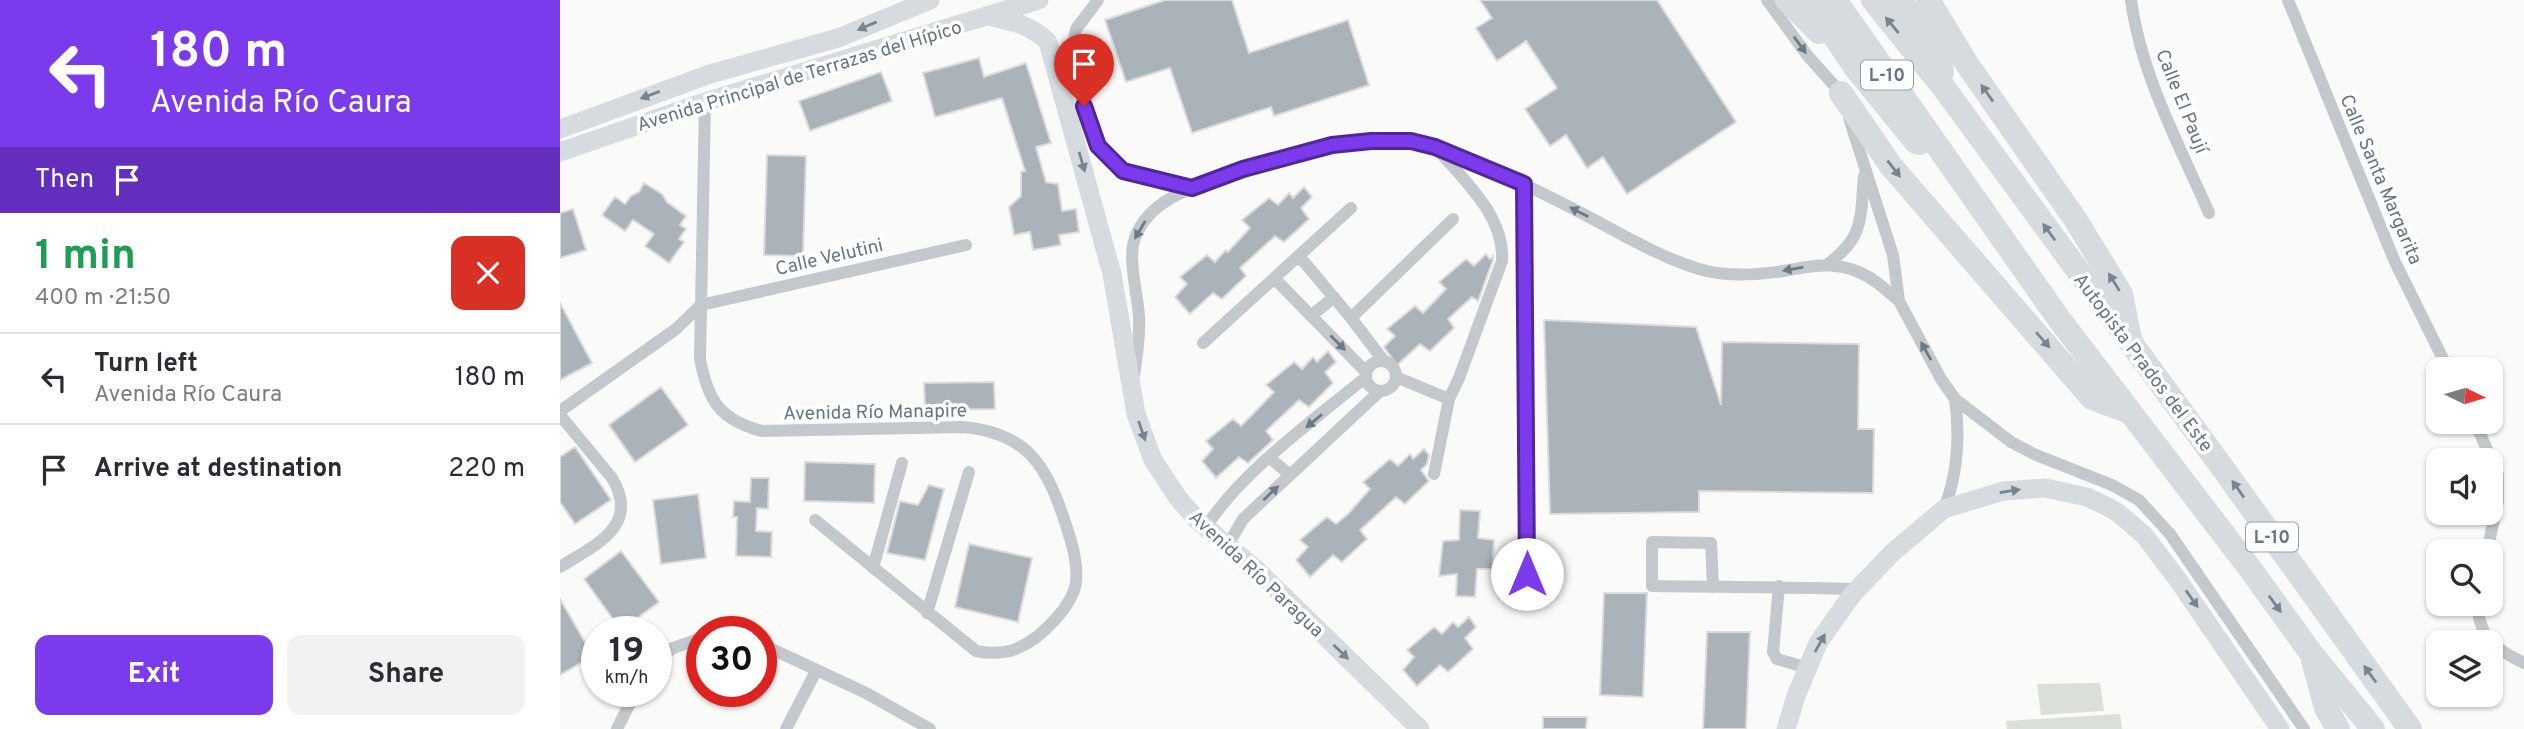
<!DOCTYPE html>
<meta charset="utf-8">
<style>
:root{--surface:#fff;--page:#f2f2f3;--text:#2b2b33;--muted:#7c7c81;--line:#e1e1e2;--accent:#7c3aed}
body{margin:0;font-family:Overpass,sans-serif;background:var(--page);color:var(--text);height:100vh;display:flex;flex-direction:column;font-size:26px;white-space:nowrap}
*{box-sizing:border-box;margin:0}
p{font-size:23px;color:var(--muted)}
.icon{flex:none;width:38px;height:38px;fill:none;stroke:currentColor;stroke-width:2;stroke-linecap:round;stroke-linejoin:round}
.map{position:relative;flex:1;overflow:hidden}
.panel{display:flex;flex-direction:column;background:var(--surface);width:560px}
.panel>*{flex:none}
.hud{background:#7c3aed;color:#fff;overflow:hidden}
.needle{width:46px;rotate:95deg}
.buttons{position:absolute;left:1866px;top:357px;display:grid;gap:14px}
.buttons a{display:grid;place-items:center;width:77px;height:77px;border-radius:14px;background:var(--surface);box-shadow:0 2px 5px #0004;font-size:35px}
.speed{position:absolute;left:21px;top:616px;display:flex;gap:14px;font-size:35px;font-weight:700;text-align:center}
.speed>*{display:grid;place-content:center;width:91px;height:91px;border-radius:50%;background:var(--surface);box-shadow:0 2px 5px #0004;line-height:1}
.speed small{font-size:18px;font-weight:400}
.speed .limit{border:10px solid #d22;background:#fff;color:#111}
.pin{position:absolute;display:grid;place-items:center;width:60px;height:60px;color:#fff;margin:-72px -30px;border-radius:50% 50% 50% 0;rotate:-45deg;box-shadow:0 0 7px #0007}
.pin .icon{rotate:45deg}
.me{position:absolute;width:77px;margin:-38px;rotate:0deg;stroke-linejoin:round;filter:drop-shadow(0 0 5px #0008)}
.turn{display:flex;align-items:center;gap:24px;height:147px;padding:0 35px;font-size:32px}
.turn .icon{width:91px;height:91px;stroke-width:2.5}
.turn b{display:block;font-size:49px;line-height:60px}
.then{display:flex;align-items:center;height:66px;padding:0 35px;background:#0003;gap:14px;font-size:26px}
.round{display:grid;place-items:center;flex:none;width:74px;height:74px;border-radius:14px;background:var(--page)}
.head{display:flex;align-items:center;justify-content:space-between;height:119px;padding:0 35px}
h1{font-size:42px;font-weight:700;line-height:52px;color:#1e9e55}
.button{display:flex;gap:14px;margin-top:auto;padding:14px 35px}
.button a{flex:1;height:80px;border-radius:14px;background:var(--accent);color:#fff;font-size:28px;font-weight:700;line-height:80px;text-align:center}
.button a+a{background:var(--page);color:var(--text)}
ul{padding:0;list-style:none}
li{display:flex;align-items:center;gap:21px;height:91px;padding:0 35px;border-top:2px solid var(--line)}
li div{flex:1}
li b{display:block;font-size:26px}
li em{font-style:normal}
main{display:flex;flex:1;min-height:0}
.map>svg:first-child{display:block}
.green{fill:#dadfd7}
.building{fill:#aab3b9;stroke:#dcdcda;stroke-width:2}
.lines{fill:none;stroke-linecap:round;stroke-linejoin:round}
.street{stroke:#c3c8cc;stroke-width:12}
.secondary{stroke:#d6dbdf;stroke-width:19}
.highway{stroke:#d6dbdf;stroke-width:24}
.oneway{fill:#768591}
.oneway2{fill:#6a7a87}
.route-casing{stroke:#51269a;stroke-width:18}
.route{stroke:#7c3aed;stroke-width:12}
.labels{text-anchor:middle;stroke-width:7;stroke-linejoin:round;paint-order:stroke}
.shield{fill:#fff;stroke:#939fa8;stroke-width:2}
.shield-label{font-size:18px;font-weight:bold;fill:#657683}
.street-label{font-size:19px;fill:#657683;stroke:#fff}
</style>
<main>
<section class="panel">
<div class="hud">
<div class="turn"><svg class="icon" aria-label="left" viewBox="0 0 24 24"><path d="M17 20v-9H6M10 6l-5 5 5 5"/></svg><div><b>180 m</b>Avenida Río Caura</div></div>
<div class="then">Then<svg class="icon" aria-label="arrive" viewBox="0 0 24 24"><path d="M6 21V4h12l-3 4 3 4H6"/></svg></div>
</div>
<div class="head"><div><h1>1 min</h1><p>400 m · 21:50</p></div><a class="round" style="background:#d93025;color:#fff"><svg class="icon" aria-label="close" viewBox="0 0 24 24"><path d="M6 6l12 12M18 6L6 18"/></svg></a></div>
<ul>
<li><svg class="icon" aria-label="left" viewBox="0 0 24 24"><path d="M17 20v-9H6M10 6l-5 5 5 5"/></svg><div><b>Turn left</b><p>Avenida Río Caura</p></div><em>180 m</em></li>
<li><svg class="icon" aria-label="arrive" viewBox="0 0 24 24"><path d="M6 21V4h12l-3 4 3 4H6"/></svg><div><b>Arrive at destination</b></div><em>220 m</em></li>
</ul>
<div class="button"><a>Exit</a><a>Share</a></div>
</section>
<div class="map">
<svg width="1964" height="729" viewBox="0 0 1964 729">
<rect width="100%" height="100%" fill="#fafaf8"/>
<path class="green" d="M1540,683L1544,711L1481,715L1477,684Z
M1560,714L1562,729H1447L1446,721Z"/>
<path class="building" d="M605,0H672L689,53L788,20L809,85L714,116L711,107L632,133L610,68L566,82L545,20Z
M920,0H1097L1176,122L1067,194L1043,157L1027,168L1006,135L990,146L965,109L997,88L966,41L937,61L916,28L932,18Z
M419,58L424,77L466,63L491,143L476,147L486,182L498,184L502,211L516,209L519,232L499,235L501,245L473,250L470,232L454,235L449,207L461,196V172L465,171L442,98L375,117L363,73Z
M321,72L332,101L250,131L239,101Z
M207,155L246,156L243,256L204,255Z
M84,183L102,194L107,202L126,216L120,225L126,229L119,239L124,242L109,263L85,246L94,234L73,220L65,231L42,215L55,197L65,204L71,196L79,192Z
M744,187L752,197L741,208L749,219L724,242L715,236L680,268L686,276L662,299L653,293L630,314L615,297L627,284L620,277L647,255L655,262L666,250L668,252L690,228L682,220L709,198L718,205L729,193L733,198Z
M13,209L26,250L0,258V213Z
M926,254L930,259L933,256V260L918,301L912,297L888,319L894,328L870,351L860,344L837,365L824,347L835,336L827,329L855,306L863,313L886,289L879,282L906,259L914,266Z
M0,303L32,363L0,380Z
M984,320L1136,327L1161,405L1162,342L1299,344L1298,429H1314L1313,493L1139,491V512L990,514Z
M768,351L776,362L765,372L773,383L749,407L739,400L706,431L713,440L688,463L679,457L656,478L642,461L653,449L646,441L673,419L681,426L693,414L714,392L706,385L734,362L742,369L753,357L757,362Z
M434,382L435,409L365,410L364,383Z
M101,387L128,425L75,462L49,425Z
M15,447L51,500L15,524L0,502V457Z
M864,449L869,455L867,464L861,470L869,481L845,504L836,497L800,530L807,539L782,562L773,555L750,577L736,560L748,547L740,540L767,517L776,524L788,514L810,489L803,482L830,459L838,466L850,454L853,459Z
M245,462L315,464L314,503L244,501Z
M191,478H209L208,509L197,508L196,531L212,532L211,557L176,556L177,517H173L174,501L190,502Z
M369,485L384,489L365,560L327,553L340,501L358,505Z
M138,494L146,558L101,564L93,500Z
M900,510L920,511L918,538L934,540L932,569H917L915,597L896,596L897,574L879,576L883,541L899,540Z
M409,544L472,558L458,622L395,607Z
M61,551L99,602L61,630L24,579Z
M1044,593H1087L1083,697L1040,695Z
M0,599L33,656L0,675Z
M909,617L916,627L905,638L913,649L888,672L880,665L857,686L843,670L854,657L847,650L874,627L882,634L893,622L898,627Z
M1147,632H1190L1186,729H1143Z
M983,717H1027L1026,729H983Z"/>
<g class="lines">
<path class="street" d="M538,0L516,29L513,44L512,67L538,146L563,171L632,188
M1207,0L1247,55L1281,93L1282,97
M1571,0C1581,75 1619,144 1649,213
M1728,0L1835,262L1888,369
M145,102L140,359C148,401 160,420 202,431L403,427C469,433 487,467 506,525C512,544 518,562 516,582C513,606 480,639 458,648C444,654 431,654 416,651L255,520
M1289,118L1333,255L1339,301L1381,379L1395,399L1451,442L1474,454L1552,485L1579,500L1610,534L1744,729
M964,184L967,602
M739,256L791,318L823,360
M1268,264C1305,236 1300,219 1304,176
M715,279L806,372
M141,305L406,245
M751,316L774,297
M791,318L893,219
M643,343L791,208
M806 376a15 15 0 1 1 30 0a15 15 0 1 1-30 0Z
M574,375C577,356 580,336 579,317C578,295 567,258 575,238C589,199 634,187 668,175C725,154 788,137 849,141C867,142 884,150 900,156C944,174 987,195 1029,217C1065,236 1100,257 1139,269C1165,277 1197,275 1223,271C1248,267 1271,261 1296,271C1313,277 1325,289 1339,301
M836,377L889,399
M0,411L116,329L141,305
M0,415L52,478C81,526 35,545 0,567
M1915,422L1938,475V502L1927,551
M710,458L730,475
M874,474L889,399L899,378L942,261C945,217 905,181 878,150
M1384,509C1398,473 1400,436 1395,399
M646,527C682,471 754,420 806,377
M668,545L683,519L820,391
M313,568L342,463
M1219,586L1213,652L1217,659L1248,668
M1153,587L1151,543L1092,542V586C1160,587 1229,587 1297,589
M1917,604C1920,638 1933,648 1964,663
M367,613L409,472
M201,644L306,693L370,729
M96,662L113,648L142,638
M57,729L76,691
M226,729L256,671"/>
<path class="secondary" d="M429,16C453,22 470,24 488,42L552,274L576,414L593,460L618,498L637,520L697,570L860,729
M0,129L150,74L278,38L370,0
M0,152L145,102L479,0
M1226,729L1236,696L1258,643L1291,596L1332,553L1384,509L1443,491L1485,488L1527,497L1544,505L1557,512L1584,535L1618,580L1720,729"/>
<path class="highway" d="M1227,0L1259,32
M1250,0L1295,67L1356,142L1360,143
M1275,0L1499,319L1688,566L1751,653L1813,729
M1313,0L1384,88L1662,467L1850,729
M1340,0L1381,61L1382,73
M1368,0L1407,64L1515,219L1561,294L1570,339
M1281,93L1331,166L1532,398L1570,412
M1753,660L1766,708L1778,729"/>
</g>
<defs><path id="oneway-solid" d="M-6-.8H1V-3.2L6.5 0L1 3.2V.8H-6Z" transform="scale(1.75)"/></defs>
<g class="oneway">
<use href="#oneway-solid" transform="translate(1332 25) rotate(-129)"/>
<use href="#oneway-solid" transform="translate(307 26) rotate(157)"/>
<use href="#oneway-solid" transform="translate(1427 93) rotate(-125)"/>
<use href="#oneway-solid" transform="translate(90 95) rotate(160)"/>
<use href="#oneway-solid" transform="translate(522 162) rotate(74)"/>
<use href="#oneway-solid" transform="translate(1334 169) rotate(52)"/>
<use href="#oneway-solid" transform="translate(1489 232) rotate(-126)"/>
<use href="#oneway-solid" transform="translate(1554 282) rotate(-122)"/>
<use href="#oneway-solid" transform="translate(1483 340) rotate(49)"/>
<use href="#oneway-solid" transform="translate(582 431) rotate(71)"/>
<use href="#oneway-solid" transform="translate(1678 489) rotate(-125)"/>
<use href="#oneway-solid" transform="translate(1450 491) rotate(-9)"/>
<use href="#oneway-solid" transform="translate(1632 599) rotate(55)"/>
<use href="#oneway-solid" transform="translate(1715 604) rotate(54)"/>
<use href="#oneway-solid" transform="translate(1260 643) rotate(-61)"/>
<use href="#oneway-solid" transform="translate(781 652) rotate(44)"/>
<use href="#oneway-solid" transform="translate(1810 674) rotate(-126)"/>
</g>
<g class="oneway2">
<use href="#oneway-solid" transform="translate(1240 45) rotate(54)"/>
<use href="#oneway-solid" transform="translate(1019 212) rotate(-153)"/>
<use href="#oneway-solid" transform="translate(580 230) rotate(120)"/>
<use href="#oneway-solid" transform="translate(1233 269) rotate(170)"/>
<use href="#oneway-solid" transform="translate(778 343) rotate(45)"/>
<use href="#oneway-solid" transform="translate(1366 351) rotate(-119)"/>
<use href="#oneway-solid" transform="translate(754 421) rotate(140)"/>
<use href="#oneway-solid" transform="translate(711 493) rotate(-43)"/>
</g>
<g class="lines">
<g class="route-casing">
<path id="route" d="M524,106L538,146L563,171L632,188L683,169L772,145L811,141H851L875,147L964,184L967,574"/>
</g>
<use href="#route" class="route"/>
</g>
<g class="labels">
<g class="shield">
<rect x="1301" y="60.5" width="52" height="29" rx="5"/>
<rect x="1686" y="522.5" width="52" height="29" rx="5"/>
</g>
<g class="shield-label">
<text x="1327" y="81">L-10</text>
<text x="1712" y="543">L-10</text>
</g>
<g class="street-label">
<text transform="translate(239 75) rotate(-17)" y="7">Avenida Principal de Terrazas del Hípico</text>
<text transform="translate(1623 101) rotate(68)" y="7">Calle El Paují</text>
<text transform="translate(1822 179) rotate(67)" y="7">Calle Santa Margarita</text>
<text transform="translate(269 256) rotate(-13)" y="7">Calle Velutini</text>
<text transform="translate(1584 362) rotate(53)" y="7">Autopista Prados del Este</text>
<text transform="translate(315 411) rotate(-1)" y="7">Avenida Río Manapire</text>
<text transform="translate(697 573) rotate(43)" y="7">Avenida Río Paragua</text>
</g>
</g>
</svg>
<div class="buttons">
<a><svg class="needle" viewBox="-14 -14 28 28"><path d="M0-13l5 13h-10z" fill="#e53935"/><path d="M0 13l5-13h-10z" fill="#7c7c81"/></svg></a>
<a><svg class="icon" aria-label="sound" viewBox="0 0 24 24"><path d="M4 9h4l5-4v14l-5-4H4zM17 9q2 3 0 6"/></svg></a>
<a><svg class="icon" aria-label="search" viewBox="0 0 24 24"><circle cx="10" cy="10" r="6"/><path d="M15 15l6 6"/></svg></a>
<a><svg class="icon" aria-label="layers" viewBox="0 0 24 24"><path d="M12 4l9 5-9 5-9-5zM3 14l9 5 9-5"/></svg></a>
</div>
<div class="speed"><div>19<small>km/h</small></div><div class="limit">30</div></div>
<div class="pin" style="left:524px;top:106px;background:#d93025"><svg class="icon" aria-label="arrive" viewBox="0 0 24 24"><path d="M6 21V4h12l-3 4 3 4H6"/></svg></div>
<svg class="me" style="left:967px;top:574px" viewBox="-20 -20 40 40"><circle r="19" fill="#fff"/><path d="M0-13L10 11 0 6-10 11z" fill="#7c3aed"/></svg>
</div>
</main>
